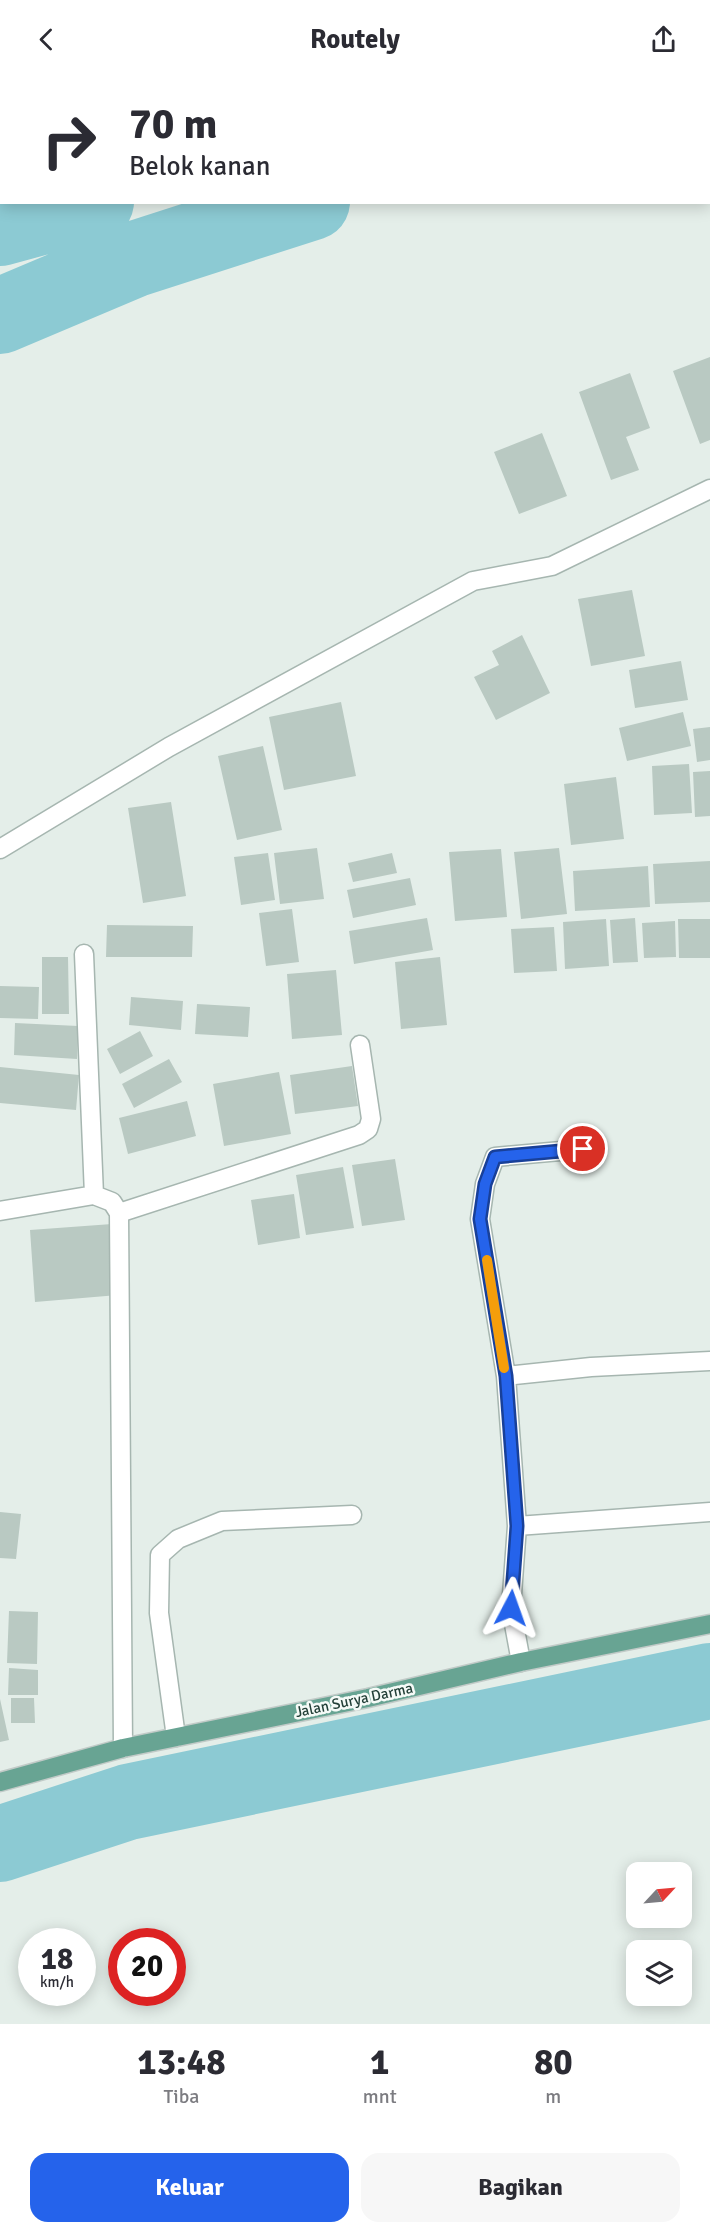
<!DOCTYPE html>
<html lang="id">
<style>
:root{--surface:#fff;--page:#f7f7f7;--text:#2b2b33;--muted:#7c7c81;--accent:#2563eb}
body{margin:0;font-family:Signika,sans-serif;background:var(--page);color:var(--text);height:100vh;display:flex;flex-direction:column;font-size:22px;white-space:nowrap}
*{box-sizing:border-box;margin:0}
p{font-size:20px;color:var(--muted)}
.icon{flex:none;width:33px;height:33px;fill:none;stroke:currentColor;stroke-width:2;stroke-linecap:round;stroke-linejoin:round}
.map{position:relative;height:1946px;overflow:hidden}
.drawer{display:flex;flex-direction:column;background:var(--surface);flex:1}
.drawer>*{flex:none}
.guide{position:absolute;left:0px;top:0px;width:711px;height:126px;box-shadow:0 3px 15px #0003;background:#fff;color:var(--text);overflow:hidden}
.needle{width:39px;rotate:64deg}
.buttons{position:absolute;left:626px;top:1784px;display:grid;gap:12px}
.buttons a{display:grid;place-items:center;width:66px;height:66px;border-radius:12px;background:var(--surface);box-shadow:0 3px 15px #0003;font-size:30px}
.speed{position:absolute;left:18px;top:1850px;display:flex;gap:12px;font-size:30px;font-weight:700;text-align:center}
.speed>*{display:grid;place-content:center;width:78px;height:78px;border-radius:50%;background:var(--surface);box-shadow:0 3px 15px #0003;line-height:1}
.speed small{font-size:15px;font-weight:400}
.speed .limit{border:9px solid #d22;background:#fff;color:#111}
.pin{position:absolute;display:grid;place-items:center;width:51px;height:51px;color:#fff;margin:-26px;border:3px solid #fff;border-radius:50%;box-shadow:0 2px 6px #0007}
.me{position:absolute;width:66px;margin:-33px;rotate:4deg;stroke-linejoin:round;filter:drop-shadow(0 0 4px #0008)}
.turn{display:flex;align-items:center;gap:21px;height:126px;padding:0 30px;font-size:27px}
.turn .icon{width:78px;height:78px;stroke-width:2.5}
.turn b{display:block;font-size:42px;line-height:51px}
.eta{display:flex;justify-content:space-evenly;align-items:center;height:102px;text-align:center}
.eta b{font-size:36px;font-weight:800;line-height:42px}
.cta{display:flex;gap:12px;margin-top:auto;padding:12px 30px}
.cta a{flex:1;height:69px;border-radius:18px;background:var(--accent);color:#fff;font-size:24px;font-weight:800;line-height:69px;text-align:center}
.cta a+a{background:var(--page);color:var(--text)}
header{display:flex;justify-content:space-between;align-items:center;height:78px;padding:0 30px;background:var(--surface);font-size:27px;font-weight:800}
.map>svg:first-child{display:block}
.lines{fill:none;stroke-linecap:round;stroke-linejoin:round}
.river{stroke:#8ccad3;stroke-width:76}
.building{fill:#b9c9c2}
.lane-casing{stroke:#a6b6b0;stroke-width:21}
.street-casing{stroke:#a6b6b0;stroke-width:21}
.primary-casing{stroke:#c1cac7;stroke-width:21}
.lane{stroke:#fff;stroke-width:18}
.street{stroke:#fff;stroke-width:18}
.primary{stroke:#68a493;stroke-width:18}
.route-casing{stroke:#184099;stroke-width:15}
.route{stroke:#2563eb;stroke-width:10}
.slow{stroke:#f59e0b;stroke-width:10}
.labels{text-anchor:middle;stroke-width:5;stroke-linejoin:round;paint-order:stroke}
.street-label{font-size:15px;fill:#234038;stroke:#f5faf7}
</style>
<header><svg class="icon" aria-label="back" viewBox="0 0 24 24"><path d="M15 5l-7 7 7 7"/></svg>Routely<svg class="icon" aria-label="share" viewBox="0 0 24 24"><path d="M12 15V3M7 8l5-5 5 5M5 13v7h14v-7"/></svg></header>
<div class="map">
<svg width="710" height="1946" viewBox="0 0 710 1946">
<rect width="100%" height="100%" fill="#e4eee9"/>
<g class="lines">
<path class="river" d="M631,2L635,0
M697,2L701,0
M0,150L96,124
M0,238L135,181L312,124
M0,1766L128,1724L710,1603"/>
</g>
<path class="building" d="M710,279V362L700,366L673,293Z
M630,295L650,350L626,359L639,392L611,402L579,314Z
M542,355L567,418L519,436L494,374Z
M632,512L645,578L591,588L578,521Z
M522,557L550,615L496,642L474,599L499,587L492,573Z
M681,583L688,622L635,630L629,592Z
M341,624L356,698L284,712L269,639Z
M683,634L691,668L627,683L619,650Z
M710,649V682L697,684L693,651Z
M263,668L282,752L237,762L218,678Z
M689,686L692,735L654,737L652,688Z
M710,693V738L695,739L693,694Z
M616,699L624,761L571,767L564,706Z
M171,724L186,818L143,825L128,730Z
M317,770L324,821L280,826L274,775Z
M559,770L567,836L521,841L514,774Z
M501,771L507,839L455,843L449,774Z
M268,775L275,822L241,827L234,779Z
M392,775L397,795L353,804L348,785Z
M710,783V824L655,826L653,786Z
M648,788L650,829L575,833L573,793Z
M410,800L416,827L353,840L347,812Z
M292,831L299,884L266,888L259,835Z
M427,840L433,872L354,886L349,853Z
M635,840L638,884L613,885L610,842Z
M606,841L609,888L565,891L563,844Z
M678,841H710V880H679Z
M675,843L676,879L644,880L642,845Z
M107,847L193,848L192,879H106Z
M554,849L557,893L514,895L511,851Z
M42,879H68L69,936H42Z
M440,879L447,947L401,951L395,884Z
M336,892L342,957L292,961L287,896Z
M0,908L39,909L38,941L0,940Z
M131,919L183,923L181,952L129,947Z
M197,926L250,929L248,959L195,956Z
M15,945L78,948L77,981L14,977Z
M140,953L153,978L120,996L107,971Z
M169,981L182,1004L134,1030L122,1006Z
M352,988L358,1028L295,1036L290,997Z
M0,989L79,997L76,1032L0,1025Z
M279,994L291,1056L224,1068L213,1006Z
M187,1023L196,1058L128,1076L119,1040Z
M395,1081L405,1142L362,1148L352,1087Z
M343,1089L354,1150L306,1157L296,1097Z
M294,1116L300,1160L258,1167L251,1122Z
M112,1146L118,1217L35,1224L30,1152Z
M0,1434L21,1436L16,1481L0,1480Z
M9,1533L38,1534L37,1586L7,1585Z
M9,1590L38,1592V1617H8Z
M11,1620H34L35,1645H11Z
M0,1621L9,1662L0,1664Z"/>
<g class="lines">
<g class="lane-casing">
<path id="lane" d="M506,1298L480,1141L485,1106L495,1079L583,1071
M517,1448L710,1434
M521,1584L511,1530L517,1448L506,1298L591,1289L710,1283
M176,1659L159,1535L160,1477L178,1461L222,1443L352,1437"/>
</g>
<g class="street-casing">
<path id="street" d="M0,771L169,669L473,503L552,488L710,411
M84,876L94,1117L112,1124L119,1135L123,1670
M0,1133L94,1117
M119,1135L359,1057L368,1051L371,1041L360,967"/>
</g>
<g class="primary-casing">
<path id="primary" d="M0,1704L123,1670L368,1620L521,1584L710,1546"/>
</g>
<use href="#lane" class="lane"/>
<use href="#street" class="street"/>
<use href="#primary" class="primary"/>
</g>
<g class="lines">
<g class="route-casing">
<path id="route" d="M511,1530L517,1448L506,1298L480,1141L485,1106L495,1079L583,1071"/>
</g>
<use href="#route" class="route"/>
<path class="slow" d="M487,1182L504,1290"/>
</g>
<g class="labels">
<g class="street-label">
<text transform="translate(354 1622) rotate(-12)" y="5">Jalan Surya Darma</text>
</g>
</g>
</svg>
<div class="buttons">
<a><svg class="needle" viewBox="-14 -14 28 28"><path d="M0-13l5 13h-10z" fill="#e53935"/><path d="M0 13l5-13h-10z" fill="#7c7c81"/></svg></a>
<a><svg class="icon" aria-label="layers" viewBox="0 0 24 24"><path d="M12 4l9 5-9 5-9-5zM3 14l9 5 9-5"/></svg></a>
</div>
<div class="speed"><div>18<small>km/h</small></div><div class="limit">20</div></div>
<div class="pin" style="left:583px;top:1071px;background:#d93025"><svg class="icon" aria-label="arrive" viewBox="0 0 24 24"><path d="M6 21V4h12l-3 4 3 4H6"/></svg></div>
<svg class="me" style="left:511px;top:1530px" viewBox="-20 -20 40 40"><path d="M0-17L14 15 0 8-14 15z" fill="#2563eb" stroke="#fff" stroke-width="4"/></svg>
<div class="guide">
<div class="turn"><svg class="icon" aria-label="right" viewBox="0 0 24 24"><path d="M7 20v-9h11M14 6l5 5-5 5"/></svg><div><b>70 m</b>Belok kanan</div></div>
</div>
</div>
<section class="drawer">
<div class="eta">
<div><b>13:48</b><p>Tiba</p></div>
<div><b>1</b><p>mnt</p></div>
<div><b>80</b><p>m</p></div>
</div>
<div class="cta"><a>Keluar</a><a>Bagikan</a></div>
</section>
